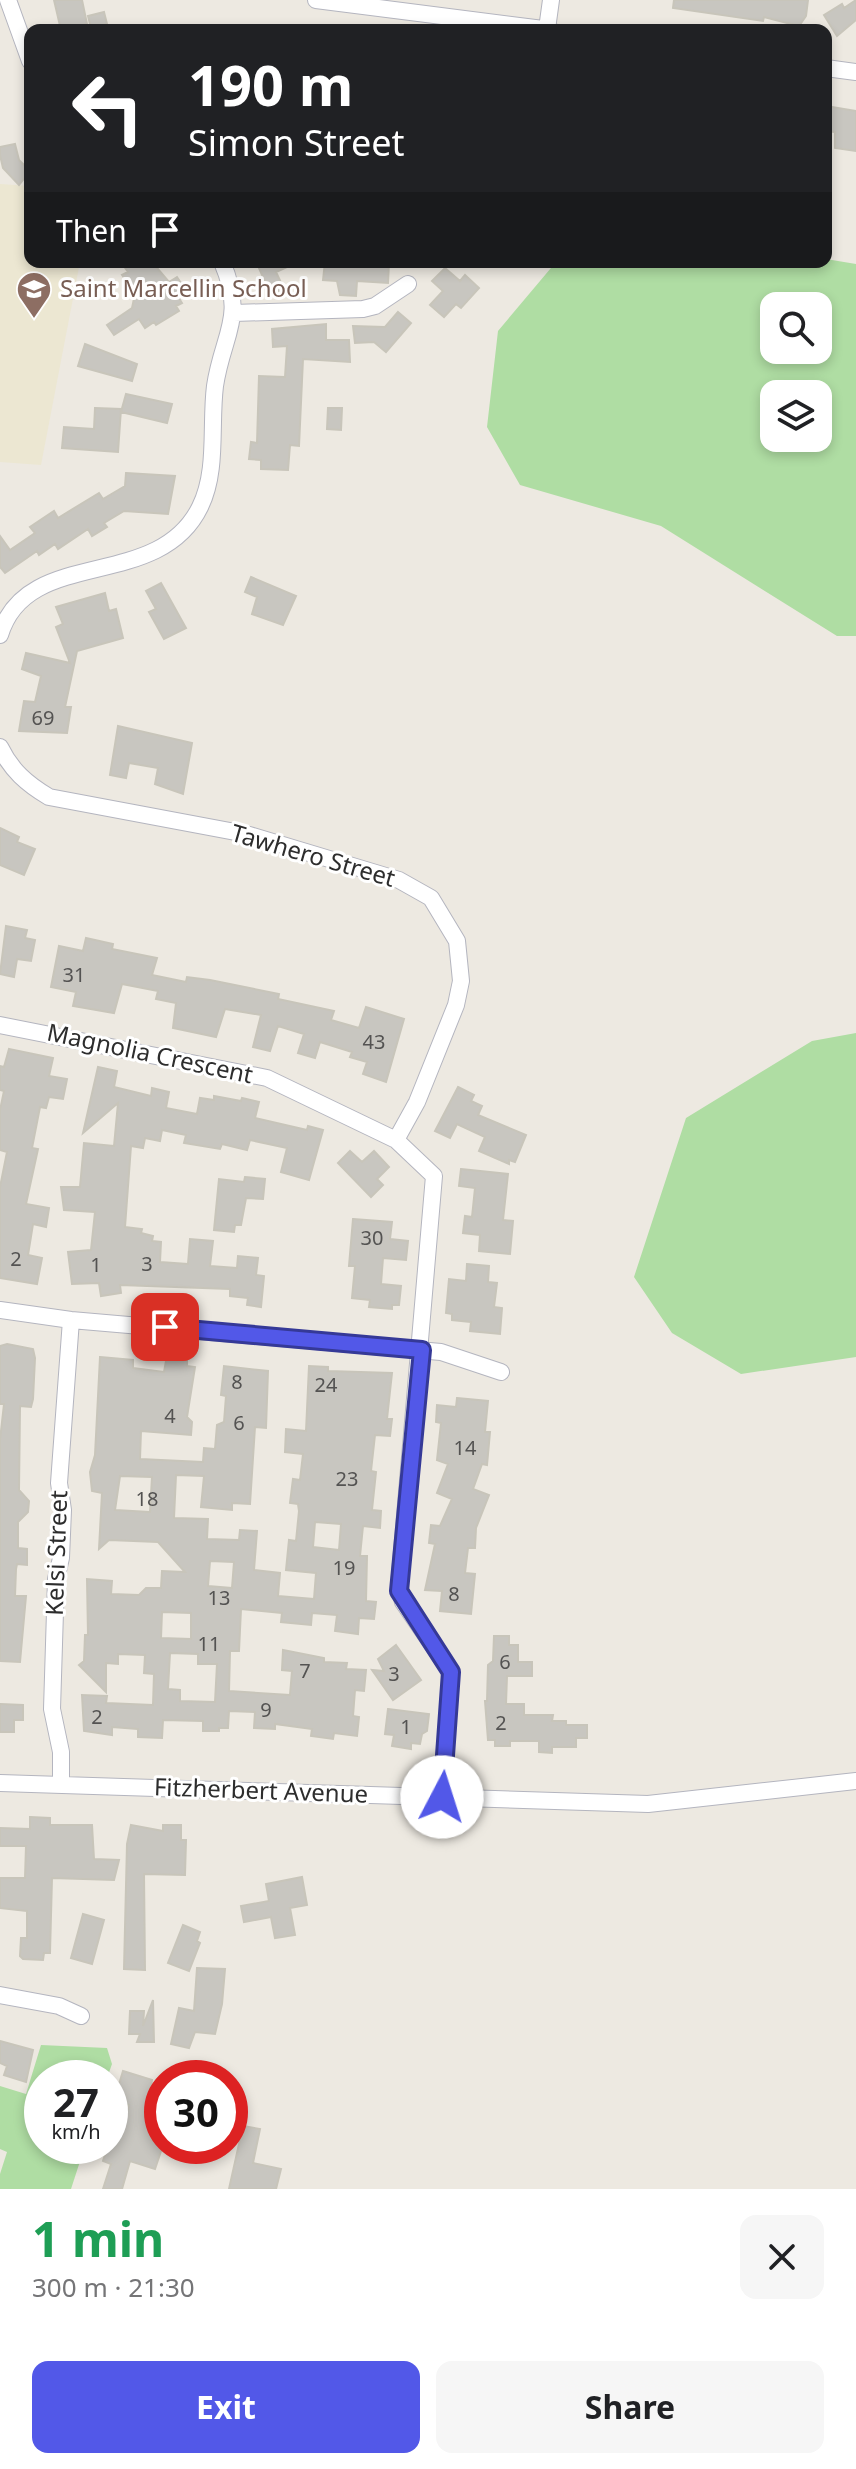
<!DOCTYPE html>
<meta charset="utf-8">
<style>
:root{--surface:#fff;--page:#f6f6f6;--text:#202124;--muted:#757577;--accent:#5258e8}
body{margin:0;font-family:"Noto Sans",sans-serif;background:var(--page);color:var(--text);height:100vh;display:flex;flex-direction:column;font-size:30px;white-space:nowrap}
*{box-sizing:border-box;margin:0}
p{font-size:26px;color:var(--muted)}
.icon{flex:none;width:44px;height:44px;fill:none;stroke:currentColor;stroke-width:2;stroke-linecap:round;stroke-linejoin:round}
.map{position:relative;height:2189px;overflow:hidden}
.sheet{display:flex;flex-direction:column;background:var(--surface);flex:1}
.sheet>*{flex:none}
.top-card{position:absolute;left:24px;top:24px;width:808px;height:244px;border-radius:16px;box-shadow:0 4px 12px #0003;background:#202124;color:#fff;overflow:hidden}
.tools{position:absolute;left:760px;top:292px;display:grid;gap:16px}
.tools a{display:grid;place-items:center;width:72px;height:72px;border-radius:16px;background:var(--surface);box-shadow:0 4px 12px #0003;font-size:40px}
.speed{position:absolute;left:24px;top:2060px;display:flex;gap:16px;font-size:40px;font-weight:700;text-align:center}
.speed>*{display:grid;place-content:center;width:104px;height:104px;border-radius:50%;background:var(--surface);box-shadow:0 4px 12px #0003;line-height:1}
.speed small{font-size:20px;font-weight:400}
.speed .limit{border:12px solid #d22;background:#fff;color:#111}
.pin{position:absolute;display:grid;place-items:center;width:68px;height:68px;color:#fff;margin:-34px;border-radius:16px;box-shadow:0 4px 12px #0006}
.me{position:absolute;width:88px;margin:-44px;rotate:5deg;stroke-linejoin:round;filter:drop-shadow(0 0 6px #0008)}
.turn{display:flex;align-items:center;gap:28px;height:168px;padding:0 32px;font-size:36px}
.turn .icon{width:104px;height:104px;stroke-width:2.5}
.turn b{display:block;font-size:56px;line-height:68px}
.then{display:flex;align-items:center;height:76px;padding:0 32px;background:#0003;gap:16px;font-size:30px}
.round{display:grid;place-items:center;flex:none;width:84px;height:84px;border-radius:16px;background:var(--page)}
.headline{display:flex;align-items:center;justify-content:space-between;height:136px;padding:0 32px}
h1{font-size:48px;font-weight:700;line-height:60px;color:#1e9e55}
.action{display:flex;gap:16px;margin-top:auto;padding:16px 32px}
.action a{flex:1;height:92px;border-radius:16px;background:var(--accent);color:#fff;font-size:32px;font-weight:700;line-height:92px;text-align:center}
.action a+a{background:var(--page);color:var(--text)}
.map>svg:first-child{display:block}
.education{fill:#ece7d2}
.green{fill:#afdda3;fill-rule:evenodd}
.building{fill:#c8c6c0;stroke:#c8c5ba;stroke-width:2;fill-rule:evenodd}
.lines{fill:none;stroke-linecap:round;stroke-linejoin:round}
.minor-casing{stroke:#b4b5bf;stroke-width:18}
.minor{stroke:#fff;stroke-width:16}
.route-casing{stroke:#353997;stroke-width:20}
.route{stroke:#5258e8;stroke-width:14}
.labels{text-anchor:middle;stroke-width:6;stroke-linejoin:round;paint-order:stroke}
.number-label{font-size:20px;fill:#545352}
.education-label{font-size:24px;fill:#785e54;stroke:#fff;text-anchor:start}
.street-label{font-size:24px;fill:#2d2d2d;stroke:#fff}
</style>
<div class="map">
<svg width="856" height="2189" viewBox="0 0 856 2189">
<rect width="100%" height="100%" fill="#ede9e1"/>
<path class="education" d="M0,184L30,186V262H80L41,465L0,462Z"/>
<path class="green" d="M826,259L856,264V636H837L661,526L520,485L487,427L498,331L556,262H826ZM774,306H818V350H774ZM818,394V438H774V394Z
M856,1033V1357L741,1374L672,1333L634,1277L686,1118L812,1041Z
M41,2045L107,2048L112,2064L107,2078H42V2146H85L71,2189H0V2174L7,2152L0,2149V2086L26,2094Z"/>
<path class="building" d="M54,0H82L87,24L61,30Z
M674,0H808L806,16L799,26L764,17L763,21L673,8Z
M856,0V20L837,36L824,15L842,4L844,8Z
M104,12L107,24L91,28L88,16Z
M826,106L856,111V151L835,148V132L826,131Z
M15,144L19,160L30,171L19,185L3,168L0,155V147Z
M121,262H152L169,282L177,277L185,289L177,295L182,303L176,306L179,311L156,325L154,322L145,328L139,319L114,335L107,325L132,308L135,294L122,275L128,272Z
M265,262H298L276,272L284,289L271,295L258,266Z
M325,262L389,263L388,283L357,281L356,296L340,295L337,281L323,280Z
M445,268L460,281L465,275L479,288L461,308L456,304L444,317L430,305L443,291L432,281Z
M398,312L411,323L386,352L374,342L355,343L353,326L385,327Z
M326,324V340H349L350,362L303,359L299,446L290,445L288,470L261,469V460L249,459L251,442L257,443L259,376L285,377L287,346L273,347L272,329Z
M85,344L137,364L132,381L78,366Z
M126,394L172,404L167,423L121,412Z
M95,408L121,409L118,452L62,448L64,427L94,429Z
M328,408H342L341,430L327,429Z
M126,473L175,476L168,514L124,511L104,523L107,527L92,536L88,529L58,549L55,544L39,555L37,551L5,573L0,567V536L10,550L35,533L30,527L54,511L58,518L99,493L103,499L125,486Z
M251,577L296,596L283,625L252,614L257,597L245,592Z
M161,583L186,628L164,639L149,612L156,609L146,591Z
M105,593L109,611L116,609L123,638L77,651L65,707H71L67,733L19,731L24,701L35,702L41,676L22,669L26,653L70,663L56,627L63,624L56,607Z
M118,726L192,743L183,794L155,784L158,768L129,763L126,778L110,775Z
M0,828L19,837L17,842L35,849L24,875L0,865Z
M6,926L27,930L25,938L35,940L31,961L17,959L14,977L0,974Z
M86,938L113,944L112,949L157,958L152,975L186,982L187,977L210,980L279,994L278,999L334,1011L331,1020L359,1028L366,1007L404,1019L386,1082L363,1074L367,1062L350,1057L352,1052L320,1042L315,1058L298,1053L304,1034L278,1026L270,1051L253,1047L261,1015L225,1009L216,1037L173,1028L176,1003L156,999L158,991L122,984L114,1013L73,1006L76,992L51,987L59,946L83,951Z
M9,1049L53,1058L49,1076L67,1079L63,1099L49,1097L46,1108L40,1107L32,1148L38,1149L26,1204L49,1208L46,1227L33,1224L28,1255L42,1258L37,1284L0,1278V1187L7,1152L0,1150V1110L4,1091L0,1090V1066L4,1067Z
M98,1067L117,1071L114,1087L151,1096L152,1088L169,1092L166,1108L197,1114L200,1098L214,1100V1096L241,1101L242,1098L259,1102L255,1118L307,1130L308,1126L323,1130L309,1180L281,1172L287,1148L250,1140L247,1150L222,1144L220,1149L184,1143L186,1135L162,1130L160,1141L145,1138L143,1148L131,1146L125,1227L142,1229L141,1233L153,1236L152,1241L161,1242L160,1262L188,1264L190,1239L213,1241L210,1266L237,1268L238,1256L258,1258L256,1275L264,1276L261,1307L247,1305L248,1298L230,1296V1289L120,1285L121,1293L101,1296L99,1283L72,1284L68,1252L91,1250L95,1212L64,1210L61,1187H80L84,1143L114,1146L118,1103L83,1133Z
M458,1087L474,1095L471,1101L482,1106L478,1115L526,1135L515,1162L509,1160V1164L479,1151L485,1137L457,1124L450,1138L435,1131Z
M350,1151L362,1162L374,1151L389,1167L377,1179L383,1185L371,1197L338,1163Z
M461,1169L508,1174L503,1220L513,1221L510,1254L479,1251L480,1235L463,1233L465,1216L472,1217L475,1188L459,1186Z
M245,1177L265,1179L263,1199L246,1198L241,1225H235L234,1232L214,1230L219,1179L244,1182Z
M353,1219L392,1222L390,1239L408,1241L406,1260L383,1258L381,1284L401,1286L399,1305H392V1309L369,1307L370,1300L352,1298L355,1266H349Z
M467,1264L489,1266L488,1282L497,1283L494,1307L502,1308L500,1334L470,1331L471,1322L452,1320V1314L446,1313L449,1279L466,1281Z
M7,1344L33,1349L35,1358L33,1399L31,1407L20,1406L19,1490L29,1501L28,1512L18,1522V1548L27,1549V1565L17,1564L16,1569L15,1596H26L20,1662L0,1661V1440L4,1404H0V1346Z
M100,1357L133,1360V1368L164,1372L166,1361L170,1357L187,1359V1366L195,1367L187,1417L192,1422L191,1435L141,1431L140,1459L203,1462L204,1448L215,1449L217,1425L224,1422L226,1396L221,1395L224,1366L268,1371L266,1428L255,1427L250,1504L232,1503V1510L201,1507L204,1476L176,1475L174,1518L208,1519L207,1539L239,1540L240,1530L257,1531L254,1570L280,1573L278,1596L314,1599L316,1573L286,1570L289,1540L296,1541L299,1511L298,1504L290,1503L293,1479L300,1480L303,1454L285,1452L286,1429L306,1431L309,1366L328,1367V1371L392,1373L387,1419H392L390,1436L375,1435L371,1471L376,1472L372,1510L381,1511L380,1528L363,1526L360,1556H367L366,1601L376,1602L374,1619L359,1618L358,1634L335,1631L337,1615L312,1613L311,1625L281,1622L282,1613L241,1609L239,1651H230L229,1691L290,1695L292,1671L282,1670L283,1650L324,1658V1662L347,1663L346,1669L366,1670L364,1691L355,1690L353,1716L359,1717L357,1736L334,1733L333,1739L311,1736L312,1729L275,1724V1729L254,1728L255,1712L229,1711L228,1728H219V1731H203V1721L163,1720L162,1738L138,1737V1729L112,1727V1735L84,1731L82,1695L107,1696L106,1703L153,1705L154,1674L144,1673L145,1655L118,1654V1664L106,1663V1692L79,1665L84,1661L85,1635H88L87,1579L112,1581L111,1594L139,1595L146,1588H161L162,1571L185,1572L158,1542L109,1540L99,1549L102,1493L92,1491L90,1472L95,1455ZM120,1476L152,1477L150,1512L115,1510ZM315,1522L341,1524L339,1550L313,1547ZM210,1561L234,1562L232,1588L208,1586ZM162,1612L191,1613V1639L161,1638ZM170,1653L198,1654V1664H217L215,1702L180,1701V1690L168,1689Z
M457,1398L488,1401L485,1432H490L487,1465L482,1464L473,1489L489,1495L476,1528L475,1548H468L465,1573L475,1574L471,1614L440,1611L442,1591L425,1590L435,1544L429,1543L431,1525L440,1526L452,1499L437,1493L448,1464L437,1460L441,1423L436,1422L437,1405L456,1407Z
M494,1636H509V1645H518V1662H532V1676H507L506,1704H524V1715H553L552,1721H566V1725H587V1738H576V1747H552V1753L539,1752V1741H510V1746H495V1740H488L485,1701H487L488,1665L493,1661Z
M396,1645L421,1680L393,1700L372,1670L384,1671L378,1659Z
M0,1704L23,1705V1720H14V1732H0Z
M388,1709L429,1714L427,1731L422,1734L420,1744L411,1743V1749L392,1746L394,1735L385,1734Z
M30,1817L50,1818V1825H92L94,1859L119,1860L114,1880L52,1878L50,1953H44L43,1960L23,1959L20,1956L21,1938H27V1911L0,1908V1878H25L26,1846H0V1828L30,1829Z
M131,1825L163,1831V1825H181V1840H186L185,1875L144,1874L145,1970L124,1969L127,1844Z
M302,1877L307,1905L290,1908L295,1935L275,1938L271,1917L244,1922L241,1906L269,1901L266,1884Z
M83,1914L104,1920L92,1964L71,1958Z
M183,1925L200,1932L197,1941L200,1943L189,1971L168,1963Z
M197,1968L225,1969L222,2004L215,2034L195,2032L189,2048L171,2044L179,2008L194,2011Z
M153,2000L154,2042H137L140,2034H129L130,2011H144L143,2026Z
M0,2041L33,2050L26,2082L4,2075L7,2066L0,2063Z
M123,2071L152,2080L146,2115L158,2119L152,2140L162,2142V2148L155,2169L130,2161L122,2189H103L111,2164L103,2161L108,2146L114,2130L121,2132L129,2105L114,2101Z
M243,2126L260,2129L253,2163L281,2169L276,2189H229Z"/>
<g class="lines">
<g class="minor-casing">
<path id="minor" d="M8,0L30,61
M316,0L551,30
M547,29L551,0
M826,68L856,72
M234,313L363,309L375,306L408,284
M0,635C27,545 158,593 200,507C218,471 210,425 215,386C223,333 246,318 222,262
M0,747C11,770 27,784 49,797L246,834L399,880L431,898L457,941L461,981L456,1005L417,1102L396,1140
M0,1025L267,1078L396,1140L434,1176L399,1586L403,1602L451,1672L442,1797
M0,1310L71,1320L441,1352L501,1372
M0,1783L648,1804L856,1781
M61,1785V1752L52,1709L56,1579L61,1558L63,1510L59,1483L71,1320
M0,1995L59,2006L81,2016"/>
</g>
<use href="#minor" class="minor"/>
</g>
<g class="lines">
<g class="route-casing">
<path id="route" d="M165,1327L422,1350L399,1591L451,1672L442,1797"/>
</g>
<use href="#route" class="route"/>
</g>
<defs>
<g id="school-pin" transform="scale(1.8)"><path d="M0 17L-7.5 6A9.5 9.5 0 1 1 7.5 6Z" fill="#8d6e63" stroke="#fff"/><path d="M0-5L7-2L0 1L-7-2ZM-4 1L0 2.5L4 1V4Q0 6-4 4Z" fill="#fff"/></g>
</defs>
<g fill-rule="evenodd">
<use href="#school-pin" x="34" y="289"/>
</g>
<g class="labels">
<g class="number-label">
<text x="43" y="725">69</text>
<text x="74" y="982">31</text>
<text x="374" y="1049">43</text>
<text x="372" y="1245">30</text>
<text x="16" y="1266">2</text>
<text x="147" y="1271">3</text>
<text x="96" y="1272">1</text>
<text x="237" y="1389">8</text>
<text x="326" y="1392">24</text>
<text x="170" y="1423">4</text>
<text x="239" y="1430">6</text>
<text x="465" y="1455">14</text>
<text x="347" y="1486">23</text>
<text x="147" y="1506">18</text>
<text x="344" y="1575">19</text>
<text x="454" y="1601">8</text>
<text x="219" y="1605">13</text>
<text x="209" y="1651">11</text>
<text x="505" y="1669">6</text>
<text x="305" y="1678">7</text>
<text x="394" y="1681">3</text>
<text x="266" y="1717">9</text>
<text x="97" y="1724">2</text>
<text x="501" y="1730">2</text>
<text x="406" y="1734">1</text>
</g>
<g class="education-label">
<text x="60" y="297">Saint Marcellin School</text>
</g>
<g class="street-label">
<text transform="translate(313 856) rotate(16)" y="8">Tawhero Street</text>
<text transform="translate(150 1054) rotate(12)" y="8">Magnolia Crescent</text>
<text transform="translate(57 1553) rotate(-88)" y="8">Kelsi Street</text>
<text transform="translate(261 1791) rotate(2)" y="8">Fitzherbert Avenue</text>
</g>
</g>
</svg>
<div class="tools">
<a><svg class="icon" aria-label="search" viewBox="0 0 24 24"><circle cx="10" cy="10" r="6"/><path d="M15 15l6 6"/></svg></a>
<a><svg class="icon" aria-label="layers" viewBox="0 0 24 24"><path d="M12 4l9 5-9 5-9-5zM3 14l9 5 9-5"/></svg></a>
</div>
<div class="speed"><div>27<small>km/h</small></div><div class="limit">30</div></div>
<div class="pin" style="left:165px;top:1327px;background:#d93025"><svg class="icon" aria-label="arrive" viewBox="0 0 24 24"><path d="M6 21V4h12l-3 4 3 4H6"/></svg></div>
<svg class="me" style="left:442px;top:1797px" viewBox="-20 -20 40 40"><circle r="19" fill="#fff"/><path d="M0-13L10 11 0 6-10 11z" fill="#5258e8"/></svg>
<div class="top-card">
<div class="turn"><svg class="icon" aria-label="left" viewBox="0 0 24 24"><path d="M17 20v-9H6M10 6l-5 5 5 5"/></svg><div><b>190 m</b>Simon Street</div></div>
<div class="then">Then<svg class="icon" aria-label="arrive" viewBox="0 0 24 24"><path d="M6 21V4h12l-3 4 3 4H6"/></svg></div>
</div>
</div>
<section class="sheet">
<div class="headline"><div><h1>1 min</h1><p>300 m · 21:30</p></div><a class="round"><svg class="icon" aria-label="close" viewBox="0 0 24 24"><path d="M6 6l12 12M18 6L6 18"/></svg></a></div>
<div class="action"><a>Exit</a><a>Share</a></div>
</section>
